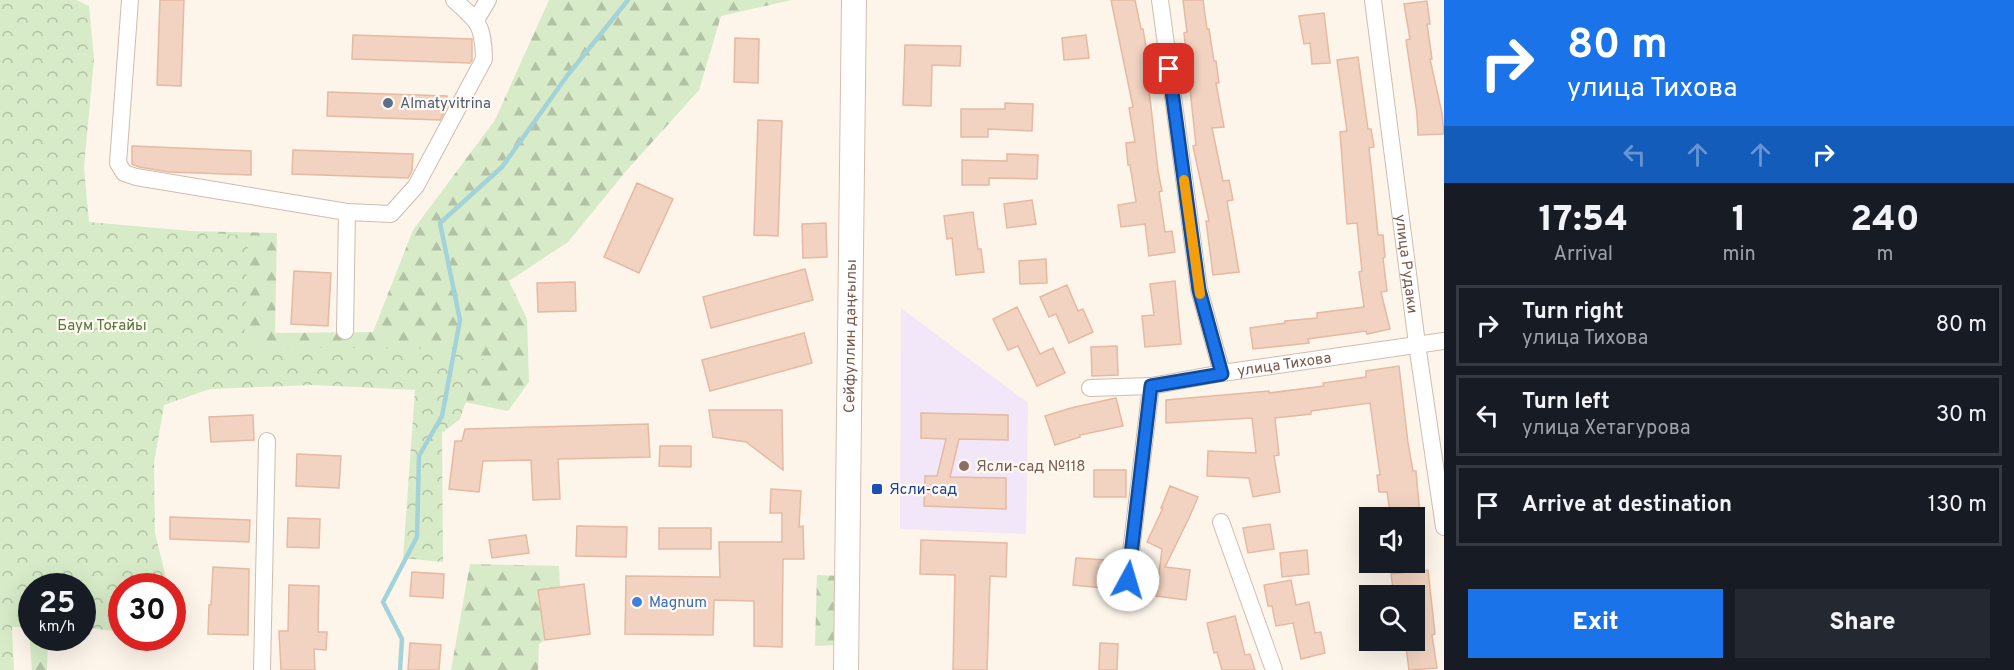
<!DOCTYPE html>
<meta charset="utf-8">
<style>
:root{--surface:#171b24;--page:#242831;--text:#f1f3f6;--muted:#9ea1a6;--line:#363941;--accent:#1a73e8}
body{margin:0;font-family:Overpass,sans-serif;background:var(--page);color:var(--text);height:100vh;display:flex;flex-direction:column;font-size:22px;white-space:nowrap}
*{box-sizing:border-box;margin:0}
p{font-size:20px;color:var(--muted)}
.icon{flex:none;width:33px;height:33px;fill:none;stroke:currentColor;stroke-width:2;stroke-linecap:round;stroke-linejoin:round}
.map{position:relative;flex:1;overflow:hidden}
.panel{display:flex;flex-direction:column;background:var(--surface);width:570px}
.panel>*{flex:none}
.top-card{background:#1a73e8;color:#fff;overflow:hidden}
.fabs{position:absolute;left:1359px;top:507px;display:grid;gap:12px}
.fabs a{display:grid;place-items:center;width:66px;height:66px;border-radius:0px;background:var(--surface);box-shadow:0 6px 24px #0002;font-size:30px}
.speed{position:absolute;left:18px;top:573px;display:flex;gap:12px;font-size:30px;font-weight:700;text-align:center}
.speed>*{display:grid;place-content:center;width:78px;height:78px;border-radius:50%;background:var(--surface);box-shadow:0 6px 24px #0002;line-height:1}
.speed small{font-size:15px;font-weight:400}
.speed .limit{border:9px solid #d22;background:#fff;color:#111}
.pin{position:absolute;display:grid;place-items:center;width:51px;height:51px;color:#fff;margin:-26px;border-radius:12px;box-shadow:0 3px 9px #0006}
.me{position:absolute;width:66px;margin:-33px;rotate:6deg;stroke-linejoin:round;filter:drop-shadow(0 0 4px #0008)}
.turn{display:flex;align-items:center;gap:21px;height:126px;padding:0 24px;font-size:27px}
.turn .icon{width:78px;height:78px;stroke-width:2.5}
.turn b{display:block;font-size:42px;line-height:51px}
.lanes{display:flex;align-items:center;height:57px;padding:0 24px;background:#0003;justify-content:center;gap:30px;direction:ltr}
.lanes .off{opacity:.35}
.eta{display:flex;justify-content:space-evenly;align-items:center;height:102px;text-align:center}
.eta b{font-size:36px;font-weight:800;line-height:42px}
.button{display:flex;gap:12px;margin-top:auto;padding:12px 24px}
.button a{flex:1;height:69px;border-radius:0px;background:var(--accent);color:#fff;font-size:24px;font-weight:800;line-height:69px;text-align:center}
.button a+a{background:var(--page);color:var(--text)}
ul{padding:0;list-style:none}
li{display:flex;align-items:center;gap:18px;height:81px;margin:0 12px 9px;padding:0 12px;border:3px solid var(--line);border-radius:0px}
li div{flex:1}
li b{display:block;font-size:22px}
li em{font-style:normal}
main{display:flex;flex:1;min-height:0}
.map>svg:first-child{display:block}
.education{fill:#f2e6f9}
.forest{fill:url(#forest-firs)}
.park{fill:url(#park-crowns)}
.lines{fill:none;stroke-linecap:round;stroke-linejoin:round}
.stream{stroke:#a4d2d9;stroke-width:4.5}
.building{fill:#f2d3c1;stroke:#e5b9a2;stroke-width:1.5}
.street-casing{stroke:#cfbcaf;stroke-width:18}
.secondary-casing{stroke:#d5beaf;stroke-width:26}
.street{stroke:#fff;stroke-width:16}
.secondary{stroke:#fff;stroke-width:24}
.route-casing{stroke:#114b97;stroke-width:15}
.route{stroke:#1a73e8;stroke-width:10}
.slow{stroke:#f59e0b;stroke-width:10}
.service-dot{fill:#5c6f8a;stroke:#fff9f1;stroke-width:2}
.education-dot{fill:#8d6e63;stroke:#fff9f1;stroke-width:2}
.transit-dot{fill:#1a4fb4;stroke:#fff9f1;stroke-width:2}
.shop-dot{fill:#3f7fe0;stroke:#fff9f1;stroke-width:2}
.labels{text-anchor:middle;stroke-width:4.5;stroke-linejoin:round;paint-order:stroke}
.service-label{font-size:15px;fill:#4e5e75;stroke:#fff9f1;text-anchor:start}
.street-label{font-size:15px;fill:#785a4d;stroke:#fff9f1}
.park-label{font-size:15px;fill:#537841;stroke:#fff9f1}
.education-label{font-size:15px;fill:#785e54;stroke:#fff9f1;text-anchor:start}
.transit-label{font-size:15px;fill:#164399;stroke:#fff9f1;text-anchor:start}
.shop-label{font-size:15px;fill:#366cbe;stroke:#fff9f1;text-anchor:start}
</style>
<main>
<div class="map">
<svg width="1444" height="670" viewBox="0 0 1444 670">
<defs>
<pattern id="forest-firs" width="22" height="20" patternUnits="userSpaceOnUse" patternTransform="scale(1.5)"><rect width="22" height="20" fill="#d7ebc8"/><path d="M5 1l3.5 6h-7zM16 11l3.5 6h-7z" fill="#b3c1a5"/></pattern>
<pattern id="park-crowns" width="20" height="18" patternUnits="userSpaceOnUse" patternTransform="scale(1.5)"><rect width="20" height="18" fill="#d7ebc8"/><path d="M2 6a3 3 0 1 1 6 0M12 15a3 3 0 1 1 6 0" fill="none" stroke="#b3c1a5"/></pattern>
</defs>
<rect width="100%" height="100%" fill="#fdf5ea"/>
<path class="education" d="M901,308L1028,403L1026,534L900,529Z"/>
<path class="forest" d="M549,0H792L721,16L699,90L627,170L568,242L509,281L527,319L529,382L508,411L435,396L417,384L235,380L159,399L122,586H32V638H48L47,670H32L16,457L79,229L277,233L275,333L373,332L413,230L495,120Z
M470,564L559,566L560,587L538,590L545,640L539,644L538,670H451Z
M817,575L842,576L840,645L815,646Z"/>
<path class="park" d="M0,0H76L89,6L94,59L84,167L89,222L248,236L244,347L470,349L488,363L470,389L460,419L442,433L443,562L403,558L415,390L314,385L210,389L164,405L154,463L155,533L168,586H122L121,632L83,627L82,586H32L31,627H12L14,670H0Z"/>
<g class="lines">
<path class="stream" d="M400,670L402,639L383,602L417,537L419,456L442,416L460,320L440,223L502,167L567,76L628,0"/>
</g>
<path class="building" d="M160,0H184L181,86L157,85Z
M1111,0H1135L1141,29H1143L1147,53L1145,54L1151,88L1149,89L1158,171L1162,191L1159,192L1165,232L1172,231L1175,252L1149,256L1145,224L1121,227L1118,205L1136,202L1130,165H1128L1126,143L1135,142L1129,108L1133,107Z
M1183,0H1203L1207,29H1209L1214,61H1216L1219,83H1216L1224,127L1212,128L1223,181L1229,180L1233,200L1227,201L1239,272L1213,275L1206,221H1209L1193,146L1196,145L1184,33L1187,32Z
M1427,1L1430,24H1427L1432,59H1430L1442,113L1444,134L1418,135L1417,114L1406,40L1410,39L1404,4Z
M1324,13L1330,63L1312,64L1310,43L1304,44L1299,16Z
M353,35L472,39V60L470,63L352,59Z
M1086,35L1089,58L1064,60L1062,38Z
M735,38L759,39L758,83L734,82Z
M905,45L961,46L960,66L932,65L931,106L903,105Z
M1358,57L1368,129H1371L1374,147L1369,148L1373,185L1378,235H1383L1385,257L1383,258L1387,291L1381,292L1390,329L1367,334L1366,331L1308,339L1309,343L1253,349L1250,328L1285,323V321L1317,318V313L1364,307L1359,272L1362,271L1357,223L1347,224L1340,132L1347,131L1337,60Z
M328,92L447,96V106L440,120L327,116Z
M1005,103L1033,104L1032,131L988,129V137H961V109H1005Z
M758,120L782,121L778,236L754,235Z
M132,146L251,151V175L169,172L139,167L132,164Z
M293,150L413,154L412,171L408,178L292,174Z
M1007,154L1038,155L1037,179L989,178V185H962V160L1007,161Z
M637,183L673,199L639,273L604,257Z
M1032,200L1036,224L1007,228L1004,204Z
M973,212L978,249H981L984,272L956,275L952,238L947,239L944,216Z
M826,223L827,257L803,258L802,224Z
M1046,259L1047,283L1020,284L1019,261Z
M805,269L813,300L711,328L703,297Z
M294,271L331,273L328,326L291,324Z
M1175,281L1181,344L1145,347L1142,316L1154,315L1150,284Z
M575,282L576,311L538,312L537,283Z
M1067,285L1078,311L1083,309L1093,332L1069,343L1056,314L1049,317L1040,297Z
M1017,307L1040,354L1053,348L1065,373L1037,386L1018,346L1008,350L993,319Z
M804,333L812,363L710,391L702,360Z
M1117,346L1118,375L1092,376L1091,347Z
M1399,366L1408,443L1413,471H1416L1420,516L1391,518L1387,492H1379L1377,475H1380L1370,403L1311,411V414L1275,418L1279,455L1274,456L1280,492L1253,497L1249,478L1207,476L1208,451L1256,453L1252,418L1166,423V400L1269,391V393L1324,386L1323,383L1366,377V371Z
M1116,398L1123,426L1080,435V437L1055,445L1045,416L1071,408Z
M709,410H782L783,470L746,442L713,437Z
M921,413L1008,415V440L959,439L950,477L1006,478V509L924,506L925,476H937L946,439L921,438Z
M253,415L254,440L211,442L209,417Z
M648,424L650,457L558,459L560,499L533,500L531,460L483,461L479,492L449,489L455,441H462L465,429Z
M660,446H691V467L659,466Z
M297,454L341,456L339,488L296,486Z
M1094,470H1126V497H1094Z
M1170,486L1198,497L1189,518L1165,567L1190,570L1186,600L1156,596L1162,549L1147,542L1163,508H1161Z
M771,489L801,491L799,527L803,526L804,559H783L782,647L754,646V601L714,600L713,635L625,634L626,576L720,577L719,542H782V513H770Z
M170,517L250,520L249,542L170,539Z
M288,518L320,519L319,548L287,547Z
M1270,524L1274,549L1248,553L1243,528Z
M577,526L627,527L626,557L576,556Z
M659,528H711V549H659Z
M526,535L529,553L492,558L489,540Z
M921,540L1007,543L1006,577L990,576L987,670H953L955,575L920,574Z
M1307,550L1309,574L1282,577L1280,553Z
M1076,558L1105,560L1103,588L1073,585Z
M213,567L249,569L248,635L208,634L209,605H211Z
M1428,570L1435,634L1432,635L1437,668L1409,670L1406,647L1414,646V593L1394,596L1391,574Z
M412,572L444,574L443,598L410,596Z
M1291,580L1296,605L1309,602L1315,633L1321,632L1325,653L1301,659L1293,623L1276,626L1272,606H1268L1264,585Z
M584,584L590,634L545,640L538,590Z
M289,585L319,586L318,632H327L326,650L314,649L315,670H281L279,631H288Z
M1235,616L1245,655L1250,654L1255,670H1222L1217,652L1214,653L1207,623Z
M410,643L441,645L439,670H408Z
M1100,643L1118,644L1117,670H1099Z"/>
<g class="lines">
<g class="street-casing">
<g id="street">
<path d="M130,0L118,163L124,173L136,177L347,212L345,331"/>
<path d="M1160,0L1199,289L1222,373"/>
<path id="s1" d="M1373,0L1417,344L1444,527"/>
<path d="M476,20L488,0"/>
<path d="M347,212L391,214L416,186L484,59C483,25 479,22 454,0"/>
<path id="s2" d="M1090,388L1151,386L1222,373L1444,341"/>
<path d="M1221,522L1274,670"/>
<path d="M1125,602L1151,386"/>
<path d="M262,670L267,441"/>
</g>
</g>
<g class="secondary-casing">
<g id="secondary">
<path id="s3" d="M846,670L854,0"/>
</g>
</g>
<use href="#street" class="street"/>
<use href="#secondary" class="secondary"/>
</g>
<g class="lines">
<g class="route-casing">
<path id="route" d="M1128,580L1151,386L1222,374L1199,290L1169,69"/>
</g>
<use href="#route" class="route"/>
<path class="slow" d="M1184,180L1200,294"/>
</g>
<circle class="service-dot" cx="388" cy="103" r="6"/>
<circle class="education-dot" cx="964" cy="466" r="6"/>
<rect class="transit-dot" x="871" y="483" width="12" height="12" rx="3"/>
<circle class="shop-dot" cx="637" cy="602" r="6"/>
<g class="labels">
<g class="service-label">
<text x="400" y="108">Almatyvitrina</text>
</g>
<g class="street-label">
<text dy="5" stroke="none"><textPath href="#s1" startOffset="266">улица Рудаки</textPath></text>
<text dy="5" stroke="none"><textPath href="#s3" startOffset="334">Сейфуллин даңғылы</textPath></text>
<text dy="5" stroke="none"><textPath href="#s2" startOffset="196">улица Тихова</textPath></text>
</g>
<g class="park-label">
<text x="102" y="330">Баум Тоғайы</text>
</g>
<g class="education-label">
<text x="976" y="471">Ясли-сад №118</text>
</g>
<g class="transit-label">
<text x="889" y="494">Ясли-сад</text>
</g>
<g class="shop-label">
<text x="649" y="607">Magnum</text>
</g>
</g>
</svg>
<div class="fabs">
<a><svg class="icon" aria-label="sound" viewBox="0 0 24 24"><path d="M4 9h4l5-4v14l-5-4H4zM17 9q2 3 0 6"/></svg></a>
<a><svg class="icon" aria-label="search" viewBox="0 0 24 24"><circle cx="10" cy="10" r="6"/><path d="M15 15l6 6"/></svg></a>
</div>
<div class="speed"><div>25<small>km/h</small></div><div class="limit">30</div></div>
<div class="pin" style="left:1169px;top:69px;background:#d93025"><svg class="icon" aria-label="arrive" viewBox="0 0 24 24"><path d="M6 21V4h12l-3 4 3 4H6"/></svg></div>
<svg class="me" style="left:1128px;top:580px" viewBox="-20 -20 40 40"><circle r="19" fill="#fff"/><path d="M0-13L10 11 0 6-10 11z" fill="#1a73e8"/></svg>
</div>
<section class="panel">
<div class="top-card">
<div class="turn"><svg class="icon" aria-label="right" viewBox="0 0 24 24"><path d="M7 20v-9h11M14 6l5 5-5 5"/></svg><div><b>80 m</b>улица Тихова</div></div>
<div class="lanes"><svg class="icon off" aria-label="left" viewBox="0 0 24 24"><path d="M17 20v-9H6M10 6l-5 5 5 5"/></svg><svg class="icon off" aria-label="ahead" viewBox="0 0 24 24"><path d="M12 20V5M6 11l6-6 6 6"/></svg><svg class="icon off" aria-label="ahead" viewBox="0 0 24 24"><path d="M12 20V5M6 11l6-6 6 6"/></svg><svg class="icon" aria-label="right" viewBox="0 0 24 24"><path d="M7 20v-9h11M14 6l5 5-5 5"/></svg></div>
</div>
<div class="eta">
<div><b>17:54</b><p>Arrival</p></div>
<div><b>1</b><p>min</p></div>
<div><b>240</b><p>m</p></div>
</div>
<ul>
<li><svg class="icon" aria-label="right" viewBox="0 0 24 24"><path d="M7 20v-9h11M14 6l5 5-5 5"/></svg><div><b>Turn right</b><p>улица Тихова</p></div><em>80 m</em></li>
<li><svg class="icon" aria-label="left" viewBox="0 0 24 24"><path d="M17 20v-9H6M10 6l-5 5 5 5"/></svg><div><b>Turn left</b><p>улица Хетагурова</p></div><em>30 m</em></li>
<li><svg class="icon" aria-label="arrive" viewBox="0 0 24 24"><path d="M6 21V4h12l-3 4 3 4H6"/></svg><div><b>Arrive at destination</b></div><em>130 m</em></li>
</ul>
<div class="button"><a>Exit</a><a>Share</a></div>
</section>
</main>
